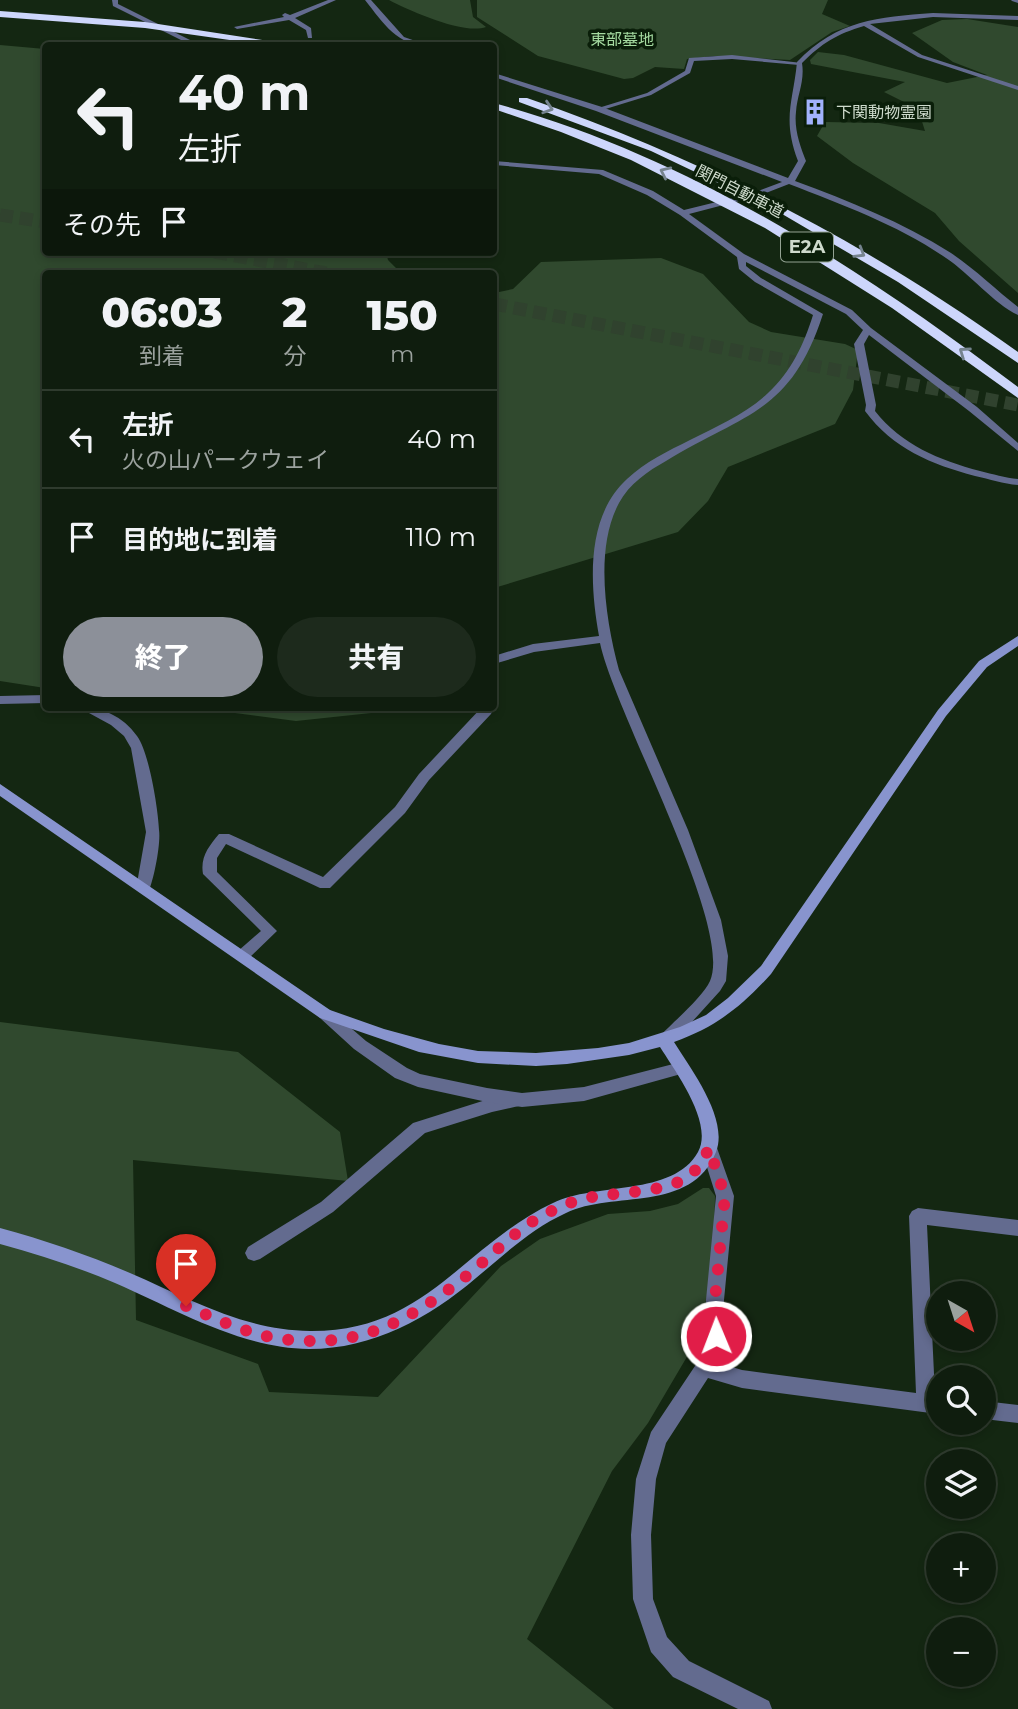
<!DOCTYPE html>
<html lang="ja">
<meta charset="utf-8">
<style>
:root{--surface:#0f1d0e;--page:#1d2a1c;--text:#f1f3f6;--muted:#9ba29e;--line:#2f3b2e;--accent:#8c9099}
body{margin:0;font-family:Montserrat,"Noto Sans JP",sans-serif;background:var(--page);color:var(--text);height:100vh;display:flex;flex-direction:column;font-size:26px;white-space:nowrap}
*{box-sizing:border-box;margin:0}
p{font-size:23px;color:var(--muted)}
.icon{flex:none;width:38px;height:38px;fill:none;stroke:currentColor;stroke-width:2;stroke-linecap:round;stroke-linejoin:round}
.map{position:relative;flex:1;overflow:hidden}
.drawer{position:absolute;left:42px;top:270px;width:455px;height:441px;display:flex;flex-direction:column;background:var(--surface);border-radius:7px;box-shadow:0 4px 10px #0003,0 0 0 2px var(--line)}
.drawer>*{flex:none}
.banner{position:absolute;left:42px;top:42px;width:455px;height:214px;border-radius:7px;box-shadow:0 4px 10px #0003,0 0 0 2px var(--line);background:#0f1d0e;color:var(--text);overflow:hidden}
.needle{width:46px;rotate:141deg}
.buttons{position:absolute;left:926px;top:1281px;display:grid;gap:14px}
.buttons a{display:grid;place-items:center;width:70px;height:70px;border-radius:50%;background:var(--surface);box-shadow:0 4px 10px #0003,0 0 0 2px var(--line);font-size:35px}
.pin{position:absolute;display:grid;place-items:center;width:60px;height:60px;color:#fff;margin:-72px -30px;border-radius:50% 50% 50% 0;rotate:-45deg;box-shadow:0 0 7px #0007}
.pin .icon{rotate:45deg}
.me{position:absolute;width:77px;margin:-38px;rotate:359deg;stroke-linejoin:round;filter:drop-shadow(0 0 5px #0008)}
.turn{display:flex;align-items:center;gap:24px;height:147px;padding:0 21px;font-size:32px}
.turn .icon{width:91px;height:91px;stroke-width:2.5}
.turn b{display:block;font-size:49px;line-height:60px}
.then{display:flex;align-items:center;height:66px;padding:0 21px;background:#0003;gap:14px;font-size:26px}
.eta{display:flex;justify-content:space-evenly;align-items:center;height:119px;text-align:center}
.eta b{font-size:42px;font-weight:800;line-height:49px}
.cta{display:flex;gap:14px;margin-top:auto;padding:14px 21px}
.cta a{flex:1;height:80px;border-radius:42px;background:var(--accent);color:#fff;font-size:28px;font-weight:800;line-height:80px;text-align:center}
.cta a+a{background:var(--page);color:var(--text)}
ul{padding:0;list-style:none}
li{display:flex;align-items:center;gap:21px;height:98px;padding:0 21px;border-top:2px solid var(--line)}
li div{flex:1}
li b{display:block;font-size:26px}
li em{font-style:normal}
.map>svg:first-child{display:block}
.green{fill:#30492e}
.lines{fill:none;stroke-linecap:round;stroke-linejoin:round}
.highway-tunnel{stroke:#30422e;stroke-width:13;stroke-dasharray:13 7;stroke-linecap:butt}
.lane{fill:#636b8f;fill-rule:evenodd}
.street{fill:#636b8f;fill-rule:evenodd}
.secondary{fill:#8894ce;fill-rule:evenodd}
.highway{fill:#cdd6fb;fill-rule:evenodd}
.oneway{stroke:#75838e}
.route{stroke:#e11d48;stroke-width:12;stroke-dasharray:0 21.6}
.labels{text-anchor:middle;stroke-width:7;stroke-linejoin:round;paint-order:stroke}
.far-park-label{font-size:16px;fill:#a5dba0;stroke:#0a1e09}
.far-poi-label{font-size:16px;fill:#cedacc;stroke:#0a1e09;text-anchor:start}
.far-street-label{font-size:16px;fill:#cedacc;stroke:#0a1e09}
.shield{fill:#0a1e09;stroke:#93a292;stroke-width:2}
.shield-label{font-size:18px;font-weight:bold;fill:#cedacc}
</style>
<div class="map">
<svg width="1018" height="1709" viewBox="0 0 1018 1709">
<rect width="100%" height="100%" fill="#142712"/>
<path class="green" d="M389,0H470L473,17L486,27C464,35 410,11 389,0Z
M477,0H828L822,14L850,26L832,32L790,60L713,56L687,59L684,69L655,67L633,78L624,79L538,56L477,17Z
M967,19L1018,27V293L959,241L935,213L853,163L817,136L825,122L879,123L925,131L918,109L884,92L905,82L811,64L810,60L818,52L844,55L947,83L987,75L953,62L912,33L942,20Z
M0,45L45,49L46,252H386L388,260L401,273H46L45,688L0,681Z
M661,258L703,274L749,322L771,332L845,344L858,350L853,390L835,424L728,467L708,501L678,532L494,588V293L513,289L541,262Z
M189,707H402L390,711L296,721Z
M0,1022L238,1052L340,1132L348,1181L133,1160L136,1320L258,1364L269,1392L378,1397L501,1266L540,1239L608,1214L650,1211L678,1204L703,1188H709L715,1196L713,1280L688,1355L648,1423L612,1471L527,1639L614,1709H0Z"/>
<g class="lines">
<path class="highway-tunnel" d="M0,215L46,222
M215,252L326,273
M494,304L1018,405"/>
<path class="lane" d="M328,0H336L295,18L311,28L312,38H308L306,30L289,20L237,29L234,27L284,17L282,15L285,13L290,15Z
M365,0H371L404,37L430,46C397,46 384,24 365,0Z
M732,55L802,63L799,65L732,59L694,61L690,73L651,95L599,111L595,109L647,93L685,71L689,58Z
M517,1093L523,1095L525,1100L523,1105L492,1112L425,1133L333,1212L260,1259L254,1261L248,1259L245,1253L248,1247L321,1202L413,1123L492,1098Z"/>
<path class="street" d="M112,0H118V4L202,46H193L113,6Z
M1011,0H1018V3L1012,1Z
M933,13L1018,16V20L933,17L870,24L922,55L1018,86V90L918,57L864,26C837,34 822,43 802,63C805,81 797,95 796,112C794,129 800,146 806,161L795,181C849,201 902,222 951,253C975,269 996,290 1018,307V315C994,304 969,273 946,258C898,225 843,205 789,184L758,196L689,214L744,254L852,310L871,328L977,407L1018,443V451L969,411L869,335L864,344L876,405L875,411C902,445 939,460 980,471C993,474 1005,478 1018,479V485C1003,484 990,479 975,476C931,464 893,449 865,411L866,405L854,344L863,330L846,314L746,262V266L761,278L823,314C791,413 745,413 666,461C648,471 629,484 619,503C594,549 606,622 619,670L688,830L721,920L728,956L726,981L720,991L671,1045L665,1047L659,1045L657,1041L659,1037C672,1023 703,997 710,981C734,926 615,714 600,643L534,652L494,664V656L533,644L599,636C590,586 585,517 627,479C645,462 668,451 690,440C717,426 746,414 768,393C791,372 804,344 813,315L755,282L739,269L737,257L680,215L647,195L599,174L494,165V161L603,170L653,191L684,210L753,193L782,182L596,111L494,77V73L602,107L788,178L798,161C782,118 793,103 797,62C837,20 878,17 933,13Z
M46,695V703L0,704V696Z
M494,706V707L491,714L429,780L405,813L330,888H320L226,844L217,858V872L277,931L248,959H238L236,955L238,951L261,931L203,874C200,857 209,846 219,834H229L323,877L395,807L419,774L482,707Z
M78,707C102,707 123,716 137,736C149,752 158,808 159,830C161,843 154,880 148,893L143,894L136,889L146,832L131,748L124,736L111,725Z
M325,1008L330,1010L366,1041L407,1068L420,1074L487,1088L522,1093L584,1087L681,1062L687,1063L689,1068L687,1073L681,1074L584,1101L522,1107L487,1102L418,1087L395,1078L354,1049L320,1018L317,1014L320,1010Z
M709,1141L715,1143L717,1148L734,1196L724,1300L725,1336L715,1362L742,1370L916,1393L909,1216L912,1211L918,1208L1018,1220V1236L927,1225L935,1395L938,1396V1414L742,1388L708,1378L666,1443L656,1479L651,1535L653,1599L667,1637L689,1661L769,1701L772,1709H738L673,1677L651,1652L633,1599L631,1535L636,1479L651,1432L697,1363L707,1336L706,1300L716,1196L701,1148L703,1143Z
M984,1401L1018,1405V1423L984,1419Z"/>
<path class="secondary" d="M1018,636V646L987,667L946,716L771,974C741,1007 716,1027 674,1042C691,1069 729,1119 716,1152C691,1214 613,1190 566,1213C531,1229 505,1254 476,1278C429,1318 373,1349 309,1349C240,1348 177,1310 115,1283C78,1267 39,1255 0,1244V1228C44,1240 88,1255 130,1273C188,1298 245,1331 310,1331C426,1332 462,1246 553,1203C595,1182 673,1197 698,1152C714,1123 675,1071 660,1047L629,1055L567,1064L536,1066L478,1063L419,1052L320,1018L0,796V784L330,1010L384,1029L439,1044L478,1051L536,1053L598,1048L629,1043L680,1027L706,1015L728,998L761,966L938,710L979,661Z"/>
<path class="highway" d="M0,11L145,22L302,46H272L145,28L0,17Z
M519,98H527C708,161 862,240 1018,352V363L898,282L777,211L651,151L519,102Z
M494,103C687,155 860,268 1018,387V398L892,308L765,228L631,160L561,132L494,109Z"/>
</g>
<defs><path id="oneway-chevron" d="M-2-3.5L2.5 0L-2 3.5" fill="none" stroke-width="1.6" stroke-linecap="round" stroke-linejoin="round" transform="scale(1.75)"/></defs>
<g class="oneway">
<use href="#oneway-chevron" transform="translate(548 108) rotate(18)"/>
<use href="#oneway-chevron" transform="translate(665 172) rotate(-155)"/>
<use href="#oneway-chevron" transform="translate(860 253) rotate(31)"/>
<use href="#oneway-chevron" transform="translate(964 352) rotate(-145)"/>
</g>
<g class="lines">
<path class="route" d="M186,1306C214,1318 245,1333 276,1338C356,1351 409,1322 470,1273C497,1251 521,1224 554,1210C562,1207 570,1202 579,1200C609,1191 668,1195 691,1174C700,1167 704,1158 709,1148L725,1196L715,1300L716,1336"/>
</g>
<defs>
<g id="building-bare" transform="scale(2.1)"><path d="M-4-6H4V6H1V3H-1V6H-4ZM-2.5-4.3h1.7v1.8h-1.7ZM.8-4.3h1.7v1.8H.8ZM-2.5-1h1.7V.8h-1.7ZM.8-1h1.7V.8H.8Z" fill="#a2b2fd" stroke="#0a1e09" stroke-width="2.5" paint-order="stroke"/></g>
</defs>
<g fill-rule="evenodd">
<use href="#building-bare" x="815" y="112"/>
</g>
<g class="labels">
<g class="far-park-label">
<text x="622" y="45">東部墓地</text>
</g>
<g class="far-poi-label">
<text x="836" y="118">下関動物霊園</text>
</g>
<g class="far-street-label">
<text transform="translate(740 191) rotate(27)" y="6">関門自動車道</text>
</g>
<rect class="shield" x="781" y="232.5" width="52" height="29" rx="5"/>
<g class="shield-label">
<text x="807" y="253">E2A</text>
</g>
</g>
</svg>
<div class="buttons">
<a><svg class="needle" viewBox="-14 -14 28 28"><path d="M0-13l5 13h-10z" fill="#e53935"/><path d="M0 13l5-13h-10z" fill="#9ba29e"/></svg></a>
<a><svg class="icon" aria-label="search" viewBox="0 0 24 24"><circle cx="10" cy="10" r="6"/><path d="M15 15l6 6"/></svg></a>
<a><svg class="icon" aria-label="layers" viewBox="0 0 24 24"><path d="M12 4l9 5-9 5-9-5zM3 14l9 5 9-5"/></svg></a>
<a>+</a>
<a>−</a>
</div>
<div class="pin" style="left:186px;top:1306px;background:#d93025"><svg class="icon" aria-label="arrive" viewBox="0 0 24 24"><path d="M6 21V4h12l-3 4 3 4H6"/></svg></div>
<svg class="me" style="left:716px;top:1336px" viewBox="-20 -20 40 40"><circle r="17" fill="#e11d48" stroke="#fff" stroke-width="3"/><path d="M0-11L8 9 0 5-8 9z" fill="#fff"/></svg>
<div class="banner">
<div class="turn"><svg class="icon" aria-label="left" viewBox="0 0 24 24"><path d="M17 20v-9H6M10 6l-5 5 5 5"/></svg><div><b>40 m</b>左折</div></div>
<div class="then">その先<svg class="icon" aria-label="arrive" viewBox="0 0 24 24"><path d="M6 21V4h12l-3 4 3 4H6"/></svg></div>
</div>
<section class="drawer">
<div class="eta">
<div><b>06:03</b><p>到着</p></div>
<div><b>2</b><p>分</p></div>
<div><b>150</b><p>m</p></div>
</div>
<ul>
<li><svg class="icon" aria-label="left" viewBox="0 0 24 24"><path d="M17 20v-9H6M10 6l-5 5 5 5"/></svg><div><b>左折</b><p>火の山パークウェイ</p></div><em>40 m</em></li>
<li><svg class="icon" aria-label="arrive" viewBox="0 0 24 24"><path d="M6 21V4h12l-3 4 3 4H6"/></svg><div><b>目的地に到着</b></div><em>110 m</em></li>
</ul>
<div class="cta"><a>終了</a><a>共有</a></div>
</section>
</div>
